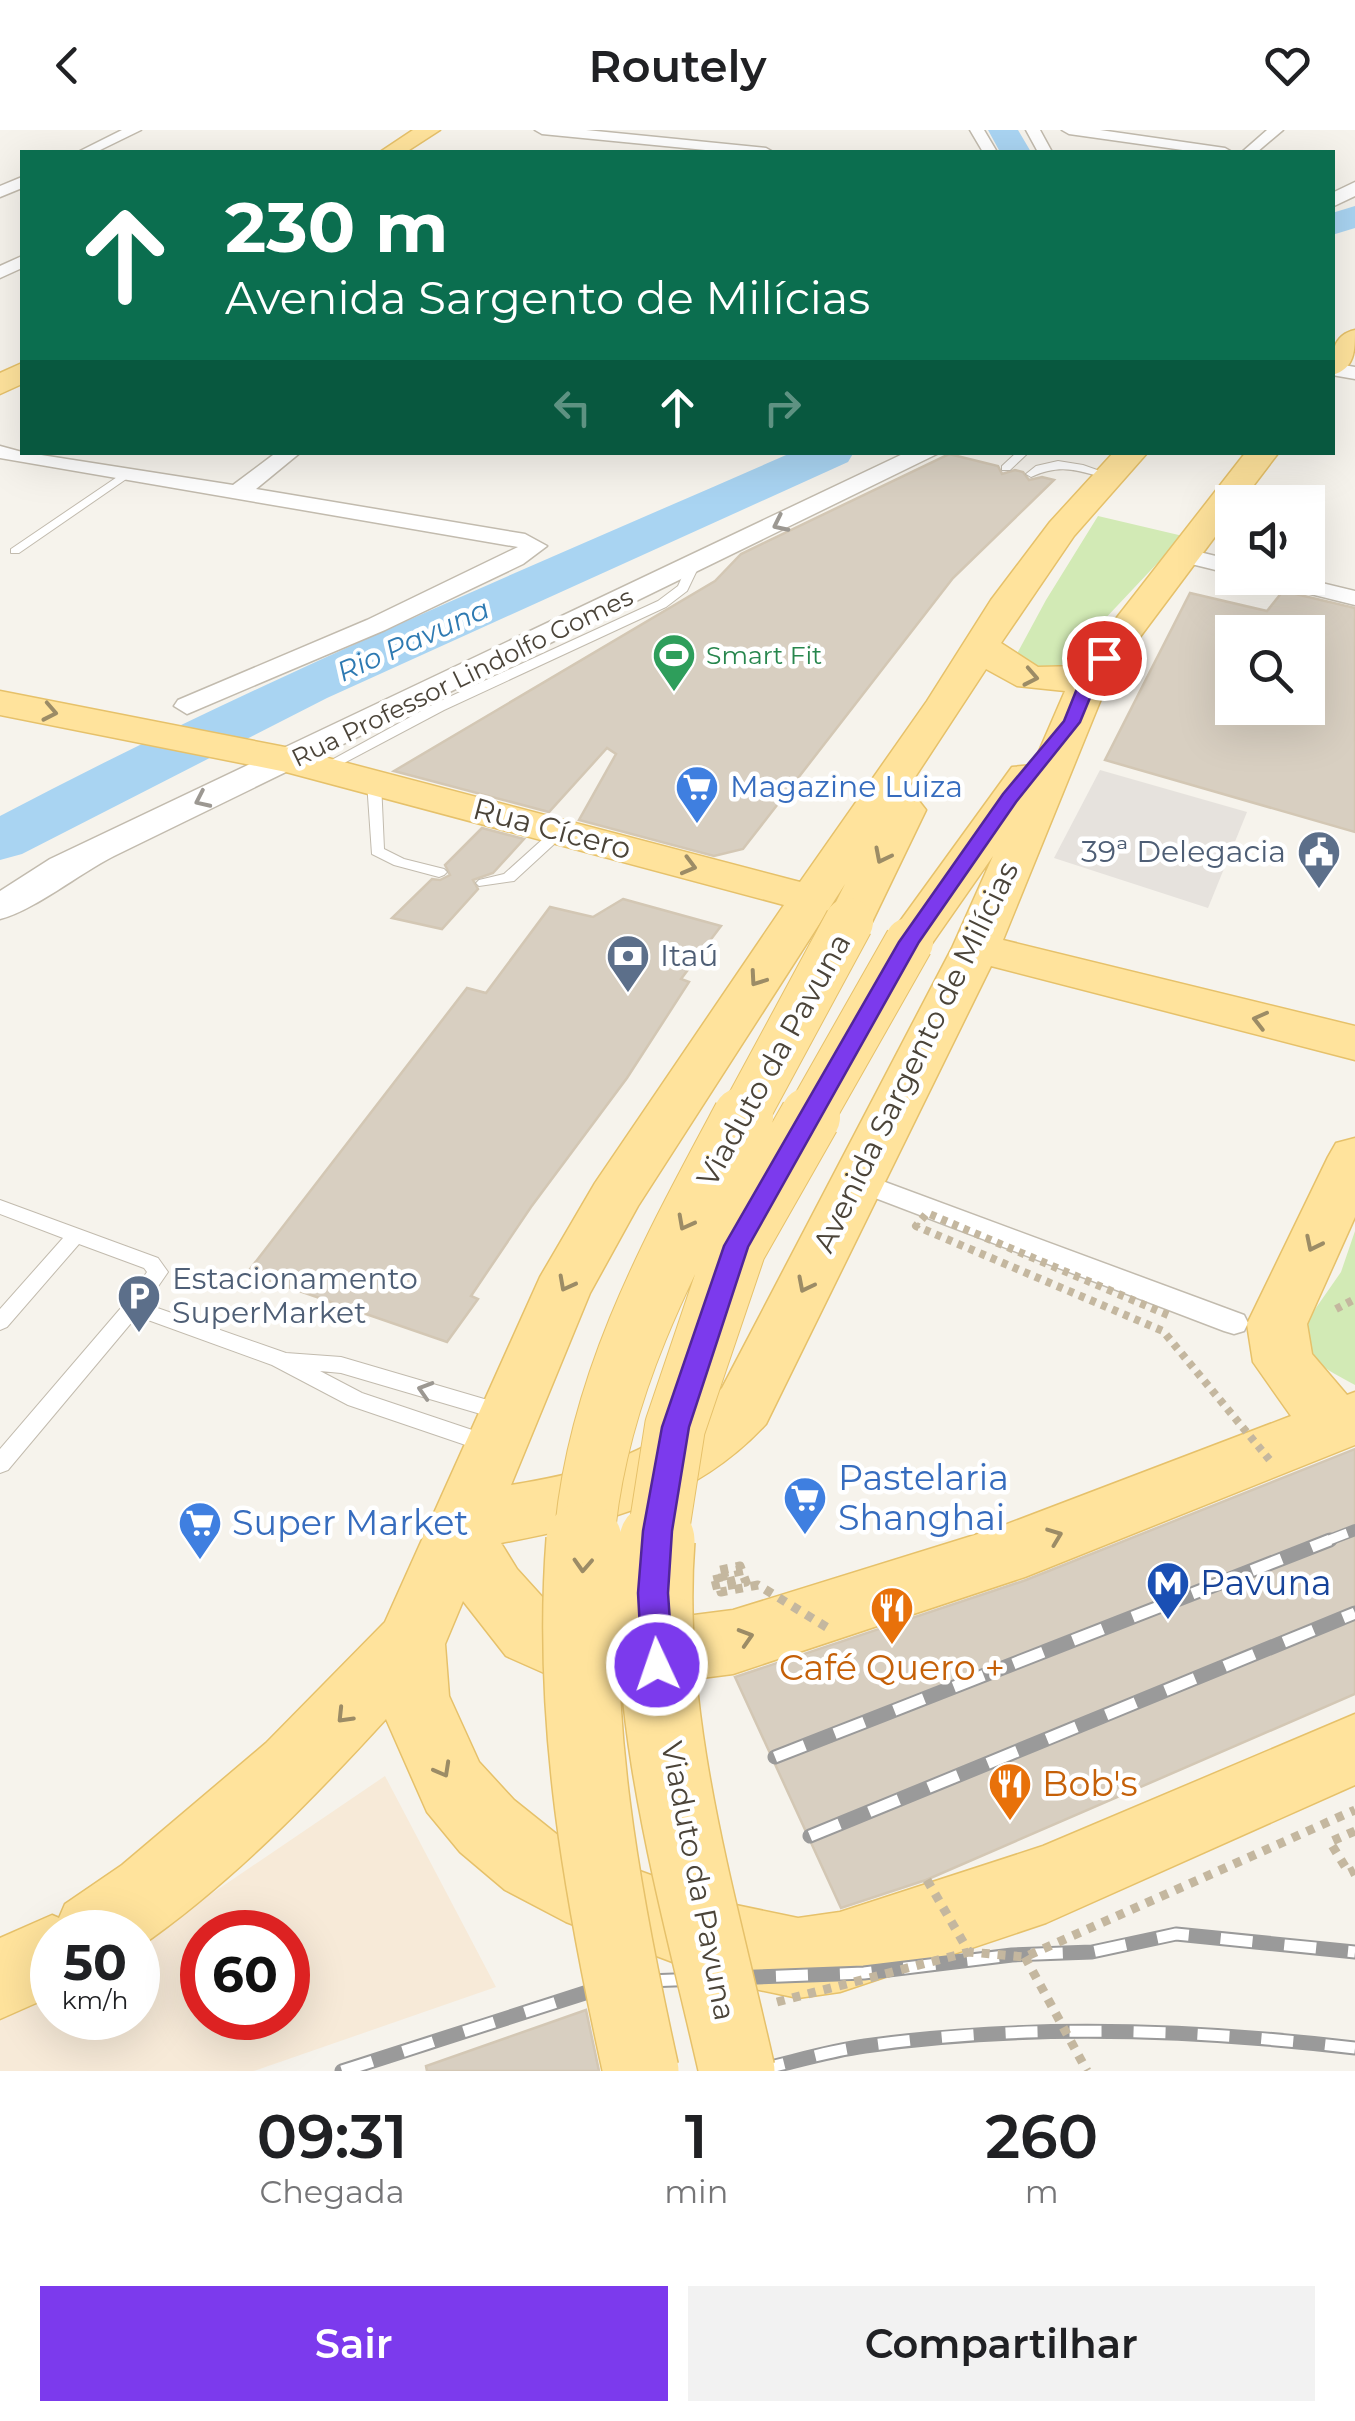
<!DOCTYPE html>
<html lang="pt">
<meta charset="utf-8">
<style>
:root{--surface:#fff;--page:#f2f2f2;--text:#202124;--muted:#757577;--accent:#7c3aed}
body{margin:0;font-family:Montserrat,sans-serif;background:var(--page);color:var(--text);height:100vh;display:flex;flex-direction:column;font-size:38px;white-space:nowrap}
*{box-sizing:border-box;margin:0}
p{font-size:32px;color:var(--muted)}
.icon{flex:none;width:55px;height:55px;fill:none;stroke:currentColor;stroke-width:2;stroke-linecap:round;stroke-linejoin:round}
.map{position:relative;height:1941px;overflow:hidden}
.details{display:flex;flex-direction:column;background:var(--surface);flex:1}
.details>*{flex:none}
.top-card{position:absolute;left:20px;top:20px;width:1315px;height:305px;border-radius:0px;box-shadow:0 10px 40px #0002;background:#0b6e4f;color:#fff;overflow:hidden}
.buttons{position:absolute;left:1215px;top:355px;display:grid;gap:20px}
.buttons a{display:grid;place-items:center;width:110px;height:110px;border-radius:0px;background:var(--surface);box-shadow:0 10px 40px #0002;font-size:50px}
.speed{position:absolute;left:30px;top:1780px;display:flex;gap:20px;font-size:50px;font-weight:700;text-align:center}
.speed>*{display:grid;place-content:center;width:130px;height:130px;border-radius:50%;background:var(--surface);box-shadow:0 10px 40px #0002;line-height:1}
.speed small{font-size:25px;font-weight:400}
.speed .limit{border:15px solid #d22;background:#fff;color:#111}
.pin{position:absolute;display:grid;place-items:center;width:85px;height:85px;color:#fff;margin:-42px;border:5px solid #fff;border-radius:50%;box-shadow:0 2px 10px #0007}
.me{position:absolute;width:110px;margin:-55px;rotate:357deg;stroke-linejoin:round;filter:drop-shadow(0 0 8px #0008)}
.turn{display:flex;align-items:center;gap:35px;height:210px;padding:0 40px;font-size:45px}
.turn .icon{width:130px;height:130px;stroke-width:2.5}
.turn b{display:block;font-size:70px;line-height:85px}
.lanes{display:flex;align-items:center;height:95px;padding:0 40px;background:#0003;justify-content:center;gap:50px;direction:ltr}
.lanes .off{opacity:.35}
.eta{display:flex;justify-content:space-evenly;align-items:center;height:170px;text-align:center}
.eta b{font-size:60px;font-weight:600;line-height:70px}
.button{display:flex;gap:20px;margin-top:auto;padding:20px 40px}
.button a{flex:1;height:115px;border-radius:0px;background:var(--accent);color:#fff;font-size:40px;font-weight:600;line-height:115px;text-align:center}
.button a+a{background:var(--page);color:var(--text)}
header{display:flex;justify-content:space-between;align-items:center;height:130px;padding:0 40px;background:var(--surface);font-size:45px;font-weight:600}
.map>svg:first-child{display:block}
.commercial{fill:#f7ead8;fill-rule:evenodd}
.industrial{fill:#e6e2dd}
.green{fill:#d2eab5}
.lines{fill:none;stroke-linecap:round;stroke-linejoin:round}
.river{fill:#a9d4f2;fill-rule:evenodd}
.building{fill:#d8cfc1;stroke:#d3c7b4;stroke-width:2.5;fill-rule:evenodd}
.service-casing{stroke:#c2bbae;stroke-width:2}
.pedestrian-casing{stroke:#c2bbae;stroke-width:3}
.minor-casing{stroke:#c2bbae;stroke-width:3}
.tertiary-casing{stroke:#c2bbae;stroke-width:3}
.primary-casing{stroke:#e6c16a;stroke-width:3}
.path-far1{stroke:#c4b79f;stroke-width:8;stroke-dasharray:6 6;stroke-linecap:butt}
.path{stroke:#c4b79f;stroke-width:9;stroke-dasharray:8 8;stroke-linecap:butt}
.service{fill:#fff;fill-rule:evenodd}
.pedestrian{fill:#fff;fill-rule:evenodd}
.minor{fill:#fff;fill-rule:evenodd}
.tertiary{fill:#fff;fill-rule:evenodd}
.primary{fill:#ffe39c;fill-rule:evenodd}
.rail-far1-casing{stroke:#9a9a9a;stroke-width:12}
.rail-casing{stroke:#9a9a9a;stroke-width:15}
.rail-far1{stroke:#fff;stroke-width:9;stroke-dasharray:25;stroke-linecap:butt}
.rail{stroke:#fff;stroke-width:11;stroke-dasharray:32;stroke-linecap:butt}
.primary-bridge-far2-casing{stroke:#e6c16a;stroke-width:50;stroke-linecap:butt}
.primary-bridge-far1-casing{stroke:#e6c16a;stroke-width:62;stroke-linecap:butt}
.primary-bridge-casing{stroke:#e6c16a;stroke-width:78;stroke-linecap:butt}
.path-bridge-far1{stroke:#c4b79f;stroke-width:8;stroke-dasharray:6 6;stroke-linecap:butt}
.path-bridge{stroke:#c4b79f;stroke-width:9;stroke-dasharray:8 8;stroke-linecap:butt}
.primary-bridge-far2{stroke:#ffe39c;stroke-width:48}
.primary-bridge-far1{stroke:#ffe39c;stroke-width:60}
.primary-bridge{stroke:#ffe39c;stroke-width:75}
.oneway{stroke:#9c9892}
.oneway2{stroke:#9c8c66}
.route{fill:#7c3aed;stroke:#51269a;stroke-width:2.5}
.labels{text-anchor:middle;stroke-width:9;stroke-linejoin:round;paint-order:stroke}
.far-leisure-label{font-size:25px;fill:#27864d;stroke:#fff;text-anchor:start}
.far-street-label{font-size:25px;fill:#4b4439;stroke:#fff}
.far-water-label{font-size:28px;font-style:italic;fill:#2e7ab2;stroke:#fff}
.shop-label{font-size:30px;fill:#366cbe;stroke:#fff;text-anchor:start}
.street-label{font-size:30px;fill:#4b4439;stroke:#fff}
.service-label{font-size:30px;fill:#4e5e75;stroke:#fff;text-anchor:start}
.near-shop-label{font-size:35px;fill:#366cbe;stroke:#fff;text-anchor:start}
.near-transit-label{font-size:35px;fill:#164399;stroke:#fff;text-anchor:start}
.near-food-label{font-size:35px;fill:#c56008;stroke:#fff}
</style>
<header><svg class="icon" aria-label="back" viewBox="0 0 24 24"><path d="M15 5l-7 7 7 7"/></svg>Routely<svg class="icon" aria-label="heart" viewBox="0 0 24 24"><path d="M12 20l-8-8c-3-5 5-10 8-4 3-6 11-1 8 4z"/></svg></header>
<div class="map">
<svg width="1355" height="1941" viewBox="0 0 1355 1941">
<rect width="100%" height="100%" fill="#f6f3ec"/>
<path class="commercial" d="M385,1646L496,1857L254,1941H0V1868L52,1843V1888H138V1803L192,1777ZM202,1802H288V1888H202Z"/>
<path class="industrial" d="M1100,640L1247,682L1208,778L1054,728Z"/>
<path class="green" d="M1098,386L1183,406L1052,545L1013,531L1046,470Z
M1355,1101V1255C1322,1237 1311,1234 1304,1195L1341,1142Z"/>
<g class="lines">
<path class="river" d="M988,0H1018L1031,22H1000Z
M1355,76V98L1332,105V83Z
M793,322H854L848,332L327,568L22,724L0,730V686C258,550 526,439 793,322Z"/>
</g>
<path class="building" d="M949,324L998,336L1002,344L1015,340L1023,342L1029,350L1042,347L1054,350L953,448L743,719L714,726L579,690L616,624L607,618L549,682L394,641L715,451L741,424Z
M1283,461L1355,478V702L1105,630L1190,463L1267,481ZM1232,502H1308V578H1232Z
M482,698L524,709L493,743L473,750L478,759L442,799L392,788L432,749L440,750L450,745L445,735Z
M623,769L721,796L681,849L689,852L627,948L531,1077L471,1166L478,1169L447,1212L247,1143L467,858L486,863L550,777L593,787Z
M1355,1319V1564L926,1750L841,1778L735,1547L1026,1450Z
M586,1880L599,1941H427L426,1936Z"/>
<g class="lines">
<g class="service-casing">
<path id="service" d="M1017,322H1029L1010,340H1002V336Z
M1058,331L1083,335L1114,346L1109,349C1078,341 1062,333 1031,347L1026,344L1036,336Z
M123,343L132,345L19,423H11V419Z
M693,432L699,436L687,461L666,477L444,580L329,641L324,642L317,638L434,574L658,471L678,456L687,436Z
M374,648L381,652L384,719L404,729L444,739L447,742L444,745L439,747L394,735L372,724L367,652Z
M559,698L566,702L564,705L514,751L479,756L476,753L479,750L504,744L554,699Z
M0,1070L158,1128L168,1142L146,1174L286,1223L341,1227L508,1276L511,1282L508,1288L501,1290L341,1243L320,1241L362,1263L496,1308L500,1314L496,1320L489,1323L348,1275L272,1235L137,1186L8,1340L0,1343V1319L126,1172L147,1142L144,1138L79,1114L7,1197L0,1200V1179L63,1108L0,1084Z"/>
</g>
<g class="pedestrian-casing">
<path id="pedestrian" d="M858,1042L1244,1185L1248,1193L1244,1201L1234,1204L1224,1201L849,1058L845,1051L849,1044Z"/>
</g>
<g class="minor-casing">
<path id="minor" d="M122,0H141L96,22H78Z
M535,0H586L766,18L773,22H726L542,4Z
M970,0H984L997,22H983Z
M1026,0H1040L1052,22H1038Z
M1062,0H1100L1225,18L1232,22H1197L1069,4Z
M1267,0H1283L1257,22H1242Z
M22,47V58L0,67V56Z
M22,126V138L0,148V136Z
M1332,233L1355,237V249L1332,245Z
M0,316L22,322L233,355L277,322H301L256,359L525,404L547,416L523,434L385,500L187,584L174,576L178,570L367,490L518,417L0,328Z
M1183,418L1232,430V444L1175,430L1171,425L1175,420Z
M1262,448H1301L1355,461V475L1266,453Z"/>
</g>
<g class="tertiary-casing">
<path id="tertiary" d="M1355,52V66L1332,77V63Z
M907,322H941L114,726C80,743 33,781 0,789V761L50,729Z"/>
</g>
<g class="primary-casing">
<path id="primary" d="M413,0H440L406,22H380Z
M1355,200C1355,220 1355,239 1332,245C1332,224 1332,205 1355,200Z
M22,233V254L0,264V243Z
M1114,322H1148L1074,406L1001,513L1038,537L1079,536L1246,322H1279L1241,372H1232V384L1110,547L1003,810L1355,896V930L991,836L766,1294C694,1372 601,1394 501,1413L517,1439L556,1482L575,1491L616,1495L733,1480L994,1399L1291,1286L1253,1232L1247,1194L1328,1027L1336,1013L1355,1008V1087L1307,1194L1312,1224L1347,1265L1355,1262V1315L1025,1447L733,1544L616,1559L569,1554L506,1526L463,1471L445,1514L449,1566L479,1632L514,1670L559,1706L587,1722L731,1774L798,1788L840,1782L1043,1716L1355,1584V1655L1046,1793L840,1862L798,1868L731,1854L566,1792L505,1760L460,1722L427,1682L386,1589C310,1672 230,1754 138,1818V1802H52V1866L0,1889V1808L52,1785L59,1788L65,1774L122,1735L266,1613L385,1492L540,1147L595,1053L784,775L286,642L0,585V561L290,618L800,752L927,571L991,470L1050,392ZM986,539L1017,556L1065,561L1033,635L1012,637L885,812L892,822L909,827L926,822L993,726L952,818L722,1258C658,1323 598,1341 511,1355L590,1163L638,1076L845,754L826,792L832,802L849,806L866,802L872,792L926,680L919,671L902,667Z"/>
</g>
<path class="path-far1" d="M1336,1179L1355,1169"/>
<path class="path" d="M712,1456L740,1449L738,1440L722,1443
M1355,1701L1330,1712L1349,1743L1355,1740"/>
<use href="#service" class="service"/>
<use href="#pedestrian" class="pedestrian"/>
<use href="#minor" class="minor"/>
<use href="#tertiary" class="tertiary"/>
<use href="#primary" class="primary"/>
<g class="rail-far1-casing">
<path id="rail-far1" d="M1324,1412L1355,1400"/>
</g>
<g class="rail-casing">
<path id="rail" d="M775,1627L1330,1410
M810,1706L1355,1483
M342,1941L619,1852L864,1843L1012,1825L1092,1822L1176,1804L1355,1822
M753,1941C790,1933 828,1921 865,1916C1028,1893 1193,1899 1355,1918"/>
</g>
<use href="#rail-far1" class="rail-far1"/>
<use href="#rail" class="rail"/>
<g class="primary-bridge-far2-casing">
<path id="primary-bridge-far2" d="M742,990L849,792
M808,990L909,812"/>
</g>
<g class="primary-bridge-far1-casing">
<path id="primary-bridge-far1" d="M584,1412C596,1256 670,1123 743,987
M657,1412L675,1297L736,1117L810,987"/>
</g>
<g class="primary-bridge-casing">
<path id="primary-bridge" d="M584,1410C570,1590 602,1765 641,1941
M657,1410C643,1588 698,1768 737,1941"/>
</g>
<path class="path-bridge-far1" d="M1168,1185L927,1083L916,1096L1163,1201L1273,1334"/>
<path class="path-bridge" d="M722,1443L725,1456L746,1452L740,1436L716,1441L721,1462L758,1455L828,1498
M927,1750L969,1822L1025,1827L1355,1680
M1025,1827L1087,1941
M777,1872L969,1822"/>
<use href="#primary-bridge-far2" class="primary-bridge-far2"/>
<use href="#primary-bridge-far1" class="primary-bridge-far1"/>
<use href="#primary-bridge" class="primary-bridge"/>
</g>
<defs><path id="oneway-chevron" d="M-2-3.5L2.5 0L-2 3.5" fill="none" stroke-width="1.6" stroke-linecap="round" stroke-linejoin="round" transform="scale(2.5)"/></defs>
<g class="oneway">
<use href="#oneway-chevron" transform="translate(780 394) rotate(154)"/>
<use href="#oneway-chevron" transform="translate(202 670) rotate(155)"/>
<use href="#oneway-chevron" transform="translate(425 1260) rotate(-163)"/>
</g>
<g class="oneway2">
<use href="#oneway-chevron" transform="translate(1031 547) rotate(11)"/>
<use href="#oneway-chevron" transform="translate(50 582) rotate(11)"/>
<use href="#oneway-chevron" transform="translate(882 726) rotate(117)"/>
<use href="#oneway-chevron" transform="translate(689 736) rotate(15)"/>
<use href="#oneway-chevron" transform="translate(757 849) rotate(125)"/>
<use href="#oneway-chevron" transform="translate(1260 890) rotate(-166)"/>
<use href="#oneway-chevron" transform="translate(685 1093) rotate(118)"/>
<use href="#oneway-chevron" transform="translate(1313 1114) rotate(116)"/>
<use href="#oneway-chevron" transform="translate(566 1154) rotate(118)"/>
<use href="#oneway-chevron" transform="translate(805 1155) rotate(117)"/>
<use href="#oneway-chevron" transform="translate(1055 1406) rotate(-21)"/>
<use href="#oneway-chevron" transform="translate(583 1435) rotate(93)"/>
<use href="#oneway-chevron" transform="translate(746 1507) rotate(-17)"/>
<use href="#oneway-chevron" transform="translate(344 1586) rotate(134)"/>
<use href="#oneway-chevron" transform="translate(443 1640) rotate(61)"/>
</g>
<path class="route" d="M1098,524L1112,528L1099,546L1080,592L1016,672L919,812L748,1117L689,1297L672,1401L668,1463L673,1535L668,1545L657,1549L646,1545L642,1535L638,1463L643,1401L662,1297L724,1116L899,812L1003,664L1064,591L1082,546Z"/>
<defs>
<g id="stadium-pin" transform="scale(2.25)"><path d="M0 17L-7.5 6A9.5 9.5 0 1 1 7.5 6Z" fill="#2e9e5b" stroke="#fff"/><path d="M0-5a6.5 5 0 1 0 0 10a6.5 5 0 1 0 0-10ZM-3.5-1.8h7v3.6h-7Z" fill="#fff"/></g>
<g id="supermarket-pin" transform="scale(2.25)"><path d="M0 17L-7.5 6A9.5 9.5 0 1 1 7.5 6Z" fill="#3f7fe0" stroke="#fff"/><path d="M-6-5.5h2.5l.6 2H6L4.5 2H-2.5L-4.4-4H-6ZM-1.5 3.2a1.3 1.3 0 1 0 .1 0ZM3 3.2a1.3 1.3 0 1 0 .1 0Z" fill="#fff"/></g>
<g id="civic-pin" transform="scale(2.25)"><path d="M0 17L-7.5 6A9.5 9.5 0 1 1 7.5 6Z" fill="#5c6f8a" stroke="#fff"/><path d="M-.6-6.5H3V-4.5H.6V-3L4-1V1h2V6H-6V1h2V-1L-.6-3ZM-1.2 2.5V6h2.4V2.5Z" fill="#fff"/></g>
<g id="bank-pin" transform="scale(2.25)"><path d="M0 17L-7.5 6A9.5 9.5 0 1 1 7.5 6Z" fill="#5c6f8a" stroke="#fff"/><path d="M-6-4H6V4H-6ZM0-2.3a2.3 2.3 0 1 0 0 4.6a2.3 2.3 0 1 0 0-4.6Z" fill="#fff"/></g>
<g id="parking-pin" transform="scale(2.25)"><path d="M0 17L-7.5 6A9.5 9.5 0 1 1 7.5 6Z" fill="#5c6f8a" stroke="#fff"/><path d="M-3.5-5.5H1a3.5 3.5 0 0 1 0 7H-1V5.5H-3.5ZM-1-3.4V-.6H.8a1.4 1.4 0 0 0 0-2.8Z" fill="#fff"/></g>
<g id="metro-pin" transform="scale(2.25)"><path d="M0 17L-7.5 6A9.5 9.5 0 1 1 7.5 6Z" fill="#1a4fb4" stroke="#fff"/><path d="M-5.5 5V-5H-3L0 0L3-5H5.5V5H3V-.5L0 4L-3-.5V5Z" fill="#fff"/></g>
<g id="restaurant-pin" transform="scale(2.25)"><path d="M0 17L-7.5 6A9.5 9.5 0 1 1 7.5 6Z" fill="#e8710a" stroke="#fff"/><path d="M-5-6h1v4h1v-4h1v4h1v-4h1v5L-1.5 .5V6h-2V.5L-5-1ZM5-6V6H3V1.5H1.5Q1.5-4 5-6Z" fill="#fff"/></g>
</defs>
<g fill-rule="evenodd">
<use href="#stadium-pin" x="674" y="525"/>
<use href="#supermarket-pin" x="697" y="657"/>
<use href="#civic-pin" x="1319" y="722"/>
<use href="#bank-pin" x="628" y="826"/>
<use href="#parking-pin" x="139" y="1166"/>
<use href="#supermarket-pin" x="805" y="1368"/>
<use href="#supermarket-pin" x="200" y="1393"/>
<use href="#metro-pin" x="1168" y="1453"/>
<use href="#restaurant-pin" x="892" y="1478"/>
<use href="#restaurant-pin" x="1010" y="1654"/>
</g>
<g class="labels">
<g class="far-leisure-label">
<text x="706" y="534">Smart Fit</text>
</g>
<g class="far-street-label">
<text transform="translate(462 547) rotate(-26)" y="9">Rua Professor Lindolfo Gomes</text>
</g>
<g class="far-water-label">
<text transform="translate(413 510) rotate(-24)" y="10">Rio Pavuna</text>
</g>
<g class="shop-label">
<text x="730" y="667">Magazine Luiza</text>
</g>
<g class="street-label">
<text transform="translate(552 699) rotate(15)" y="10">Rua Cícero</text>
<text transform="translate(916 927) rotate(-64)" y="10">Avenida Sargento de Milícias</text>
<text transform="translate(774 930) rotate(-61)" y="10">Viaduto da Pavuna</text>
<text transform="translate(698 1751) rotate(79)" y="10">Viaduto da Pavuna</text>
</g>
<g class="service-label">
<text x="1286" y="732" text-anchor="end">39ª Delegacia</text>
<text x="660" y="836">Itaú</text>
<text x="172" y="1159">Estacionamento<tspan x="172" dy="34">SuperMarket</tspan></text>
</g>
<g class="near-shop-label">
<text x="838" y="1360">Pastelaria<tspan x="838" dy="40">Shanghai</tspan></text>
<text x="232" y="1405">Super Market</text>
</g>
<g class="near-transit-label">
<text x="1200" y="1465">Pavuna</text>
</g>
<g class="near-food-label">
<text x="892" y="1550">Café Quero +</text>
<text x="1042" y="1666" text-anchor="start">Bob's</text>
</g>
</g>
</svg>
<div class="buttons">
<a><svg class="icon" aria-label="sound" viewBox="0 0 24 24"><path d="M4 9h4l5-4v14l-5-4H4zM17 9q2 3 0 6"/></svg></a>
<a><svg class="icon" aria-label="search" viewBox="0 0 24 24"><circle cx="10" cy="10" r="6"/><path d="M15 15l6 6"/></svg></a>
</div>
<div class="speed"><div>50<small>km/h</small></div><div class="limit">60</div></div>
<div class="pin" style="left:1104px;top:528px;background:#d93025"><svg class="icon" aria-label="arrive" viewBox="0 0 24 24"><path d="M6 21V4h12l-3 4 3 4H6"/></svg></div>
<svg class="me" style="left:657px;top:1535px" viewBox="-20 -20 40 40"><circle r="17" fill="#7c3aed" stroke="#fff" stroke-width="3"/><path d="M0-11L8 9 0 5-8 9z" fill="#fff"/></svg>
<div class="top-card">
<div class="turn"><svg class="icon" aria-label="ahead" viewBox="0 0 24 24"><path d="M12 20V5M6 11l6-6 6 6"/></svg><div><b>230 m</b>Avenida Sargento de Milícias</div></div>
<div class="lanes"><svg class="icon off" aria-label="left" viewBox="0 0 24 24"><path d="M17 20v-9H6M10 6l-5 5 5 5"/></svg><svg class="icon" aria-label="ahead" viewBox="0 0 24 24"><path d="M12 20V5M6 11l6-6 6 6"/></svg><svg class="icon off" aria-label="right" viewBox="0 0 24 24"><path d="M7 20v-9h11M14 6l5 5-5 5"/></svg></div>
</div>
</div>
<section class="details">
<div class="eta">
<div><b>09:31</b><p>Chegada</p></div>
<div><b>1</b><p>min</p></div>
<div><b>260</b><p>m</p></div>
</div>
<div class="button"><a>Sair</a><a>Compartilhar</a></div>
</section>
